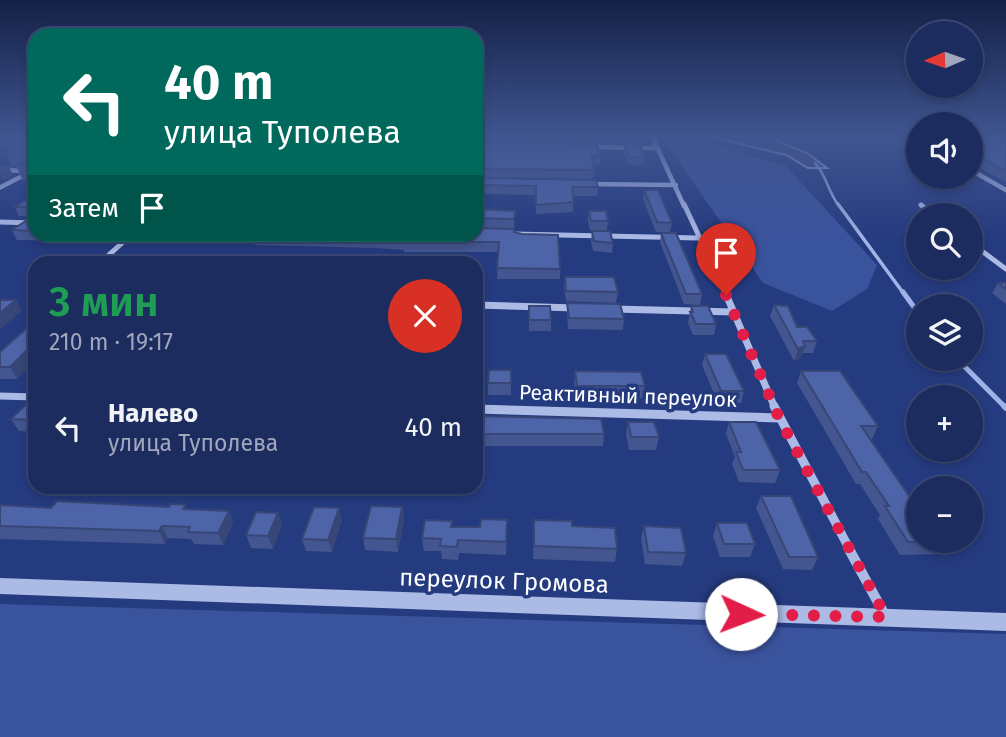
<!DOCTYPE html>
<html lang="ru">
<meta charset="utf-8">
<style>
:root{--surface:#1c2c5f;--page:#253465;--text:#f1f3f6;--muted:#a0a7bd;--line:#3a4874}
body{margin:0;font-family:"Fira Sans",sans-serif;background:var(--page);color:var(--text);height:100vh;display:flex;flex-direction:column;font-size:26px;white-space:nowrap}
*{box-sizing:border-box;margin:0}
p{font-size:23px;color:var(--muted)}
.icon{flex:none;width:38px;height:38px;fill:none;stroke:currentColor;stroke-width:2;stroke-linecap:round;stroke-linejoin:round}
.map{position:relative;flex:1;overflow:hidden}
.sheet{position:absolute;left:28px;top:256px;width:455px;height:238px;display:flex;flex-direction:column;background:var(--surface);border-radius:21px;box-shadow:0 4px 10px #0003,0 0 0 2px var(--line)}
.sheet>*{flex:none}
.banner{position:absolute;left:28px;top:28px;width:455px;height:214px;border-radius:21px;box-shadow:0 4px 10px #0003,0 0 0 2px var(--line);background:#00695c;color:#fff;overflow:hidden}
.needle{width:46px;rotate:268deg}
.buttons{position:absolute;left:906px;top:21px;display:grid;gap:14px}
.buttons a{display:grid;place-items:center;width:77px;height:77px;border-radius:50%;background:var(--surface);box-shadow:0 4px 10px #0003,0 0 0 2px var(--line);font-size:35px}
.pin{position:absolute;display:grid;place-items:center;width:60px;height:60px;color:#fff;margin:-72px -30px;border-radius:50% 50% 50% 0;rotate:-45deg;box-shadow:0 0 7px #0007}
.pin .icon{rotate:45deg}
.me{position:absolute;width:77px;margin:-38px;rotate:92deg;stroke-linejoin:round;filter:drop-shadow(0 0 5px #0008)}
.turn{display:flex;align-items:center;gap:24px;height:147px;padding:0 21px;font-size:32px}
.turn .icon{width:91px;height:91px;stroke-width:2.5}
.turn b{display:block;font-size:49px;line-height:60px}
.then{display:flex;align-items:center;height:66px;padding:0 21px;background:#0003;gap:14px;font-size:26px}
.round{display:grid;place-items:center;flex:none;width:74px;height:74px;border-radius:37px;background:var(--page)}
.head{display:flex;align-items:center;justify-content:space-between;height:119px;padding:0 21px}
h1{font-size:42px;font-weight:600;line-height:52px;color:#1e9e55}
ul{padding:0;list-style:none}
li{display:flex;align-items:center;gap:21px;height:105px;padding:0 21px}
li div{flex:1}
li b{display:block;font-size:26px}
li em{font-style:normal}
.map>svg:first-child{display:block}
.green{fill:#3a539d}
.water{fill:#404f82;stroke:#a0b3e6;stroke-width:2}
.lines{fill:none;stroke-linecap:round;stroke-linejoin:round}
.stream-far3{stroke:#a0b3e6;stroke-width:2.5}
.stream-far2{stroke:#a0b3e6;stroke-width:3.5}
.stream-far1{stroke:#a0b3e6;stroke-width:5}
.stream{stroke:#a0b3e6;stroke-width:6}
.minor-far4{stroke:#acbae6;stroke-width:4.5}
.minor-far3{stroke:#acbae6;stroke-width:5}
.minor-far2{stroke:#acbae6;stroke-width:7}
.minor-far1{stroke:#acbae6;stroke-width:9}
.minor{stroke:#acbae6;stroke-width:10}
.tertiary{fill:#acbae6;fill-rule:evenodd}
.wall{fill:#435690}
.shaded-wall{fill:#374676}
.building{fill:#4e64a8;stroke:#374676;stroke-width:2}
.route{stroke:#e11d48;stroke-width:12;stroke-dasharray:0 21.6}
.labels{text-anchor:middle;stroke-width:7;stroke-linejoin:round;paint-order:stroke}
.street-label{font-size:21px;fill:#fff;stroke:#253b7f}
.near-street-label{font-size:24px;fill:#fff;stroke:#253b7f}
</style>
<div class="map">
<svg width="1006" height="737" viewBox="0 0 1006 737">
<rect width="100%" height="100%" fill="#253b7f"/>
<path class="green" d="M661,136H682L786,166L877,265L867,289L832,311L763,283Z
M0,604L1006,634V737H0Z"/>
<path class="water" d="M707,136H765L807,153L827,168H808L786,155Z"/>
<g class="lines">
<path class="stream-far3" d="M815,163C826,174 827,190 839,206"/>
<path class="stream-far2" d="M838,204L904,294"/>
<path class="stream-far1" d="M903,292L919,314
M957,359L1006,408"/>
<path class="stream" d="M1004,406L1006,408"/>
<path class="minor-far4" d="M652,136L684,206
M912,136L919,140
M589,147L656,148
M0,170L27,171
M971,170L1006,190
M589,184L676,185"/>
<path class="minor-far3" d="M684,204L726,294
M921,205L934,215
M0,222L35,223
M514,234L698,238
M971,243L1006,269
M101,262L132,234"/>
<path class="minor-far2" d="M725,292L775,408
M476,305L576,308
M613,309L734,312
M0,396L35,397"/>
<path class="minor-far1" d="M774,406L851,552
M476,409L779,418"/>
<path class="minor" d="M850,551L886,617"/>
<path class="tertiary" d="M35,167V172L0,190V185Z
M0,578L1006,613V631L0,594Z"/>
</g>
<path class="wall" d="M0,136H35V181H23L16,166H12L5,150L13,146H0Z
M476,136H634L633,143H620L619,138H594V142L476,140Z
M971,136H1006V182L971,163Z
M476,142L600,156V165L593,164L594,170L593,179L476,177Z
M625,144L645,157L644,165H628L624,152Z
M476,178L598,187L597,196H573V212L536,214V195L476,194Z
M644,190L672,223L670,232H656L643,199Z
M35,194V234H85L76,241L17,240L12,230L34,216H19L15,207Z
M476,209L515,211L514,229L488,228L514,232L560,269V279H497L498,252H404V250L376,248L255,245L252,235L476,234Z
M589,211L608,221L607,231L590,230L588,220Z
M592,231L613,243L612,253L593,251L591,241Z
M661,233L702,294L700,305L684,304L660,242Z
M565,277L618,292L616,303L566,301L564,287Z
M998,283H1006V304L992,293Z
M567,303L624,319L623,330L568,329L567,314Z
M774,305L797,327L817,341L813,353H802L801,358L794,361L770,316Z
M529,306L551,320V331H529Z
M691,306L716,324L714,335H693L688,323Z
M35,321V360L17,379H0V352Z
M705,354L744,391L741,403H718L702,365Z
M511,370V395H488V383Z
M575,371L645,386L643,398L576,397L574,383Z
M801,371L878,426L872,439H870L916,506L951,541L942,554L900,555L878,519L880,515L860,484H856L797,383Z
M35,401V432L19,431L11,419Z
M476,416L604,434L603,446H476Z
M628,422L659,437L656,450H629L626,434Z
M729,422L780,470L775,483L739,482L732,464L735,457L726,434Z
M761,496L818,557L812,570L783,569L756,508Z
M0,505L51,508L229,511L233,523L223,545L194,544L191,539L168,538L165,544L0,539Z
M402,507L404,520L398,552L365,550L363,538Z
M278,513L282,525L273,549L251,548L246,535Z
M342,520L332,552L306,551L302,539Z
M507,520L506,555L459,553L458,560L442,559L441,551H424L422,538L452,527H480Z
M534,520L617,549L615,562L533,559Z
M717,523L755,544L750,557H720L713,536Z
M644,526L686,553L682,566L645,564L641,539Z"/>
<path class="shaded-wall" d="M9,167L13,175L3,181L0,175V171Z
M73,234H85L76,241Z
M480,275L479,299H476V289Z
M16,300L22,311L0,329V313Z
M35,342V360L17,379L10,367Z
M805,346L801,358L794,361L798,349Z
M402,507L404,520L398,552L396,539Z
M339,508L342,520L332,552L328,540Z
M229,511L233,523L223,545L218,533Z
M278,513L282,525L273,549L268,536Z
M162,526L168,538L165,544L159,531Z"/>
<path class="building" d="M35,136V165H16L29,159L30,150H5Z
M971,136H1006V171L971,152Z
M476,142L597,144L600,156H591L594,170L476,169Z
M625,144L640,145L645,157H629Z
M0,166L9,167L0,171Z
M476,178L596,180L598,187H572L574,202L536,205V186L476,185Z
M644,190H658L672,223L657,222Z
M35,194V207H15Z
M476,209L515,211L514,219L476,218Z
M589,211H606L608,221H591Z
M35,215V231L12,230Z
M476,228L514,229V232L522,234L558,235L560,269L497,268L499,242H403L404,240L374,238L252,235L476,234Z
M592,231H610L613,243L594,241Z
M661,233H676L702,294H686Z
M108,255L115,262H100Z
M476,275H480L478,288L476,289Z
M565,277H614L618,292L566,291Z
M998,283H1006V289Z
M0,300H16L0,313Z
M567,303L620,304L624,319L569,318Z
M774,305L788,306L797,327H807L817,341H803L805,346L798,349Z
M529,306H550L551,320H529Z
M691,306H708L716,324H696L690,312H693Z
M35,321V342L10,367H0V352Z
M705,354H726L744,391H721Z
M489,370H511V383H488Z
M575,371L641,372L645,386H577Z
M801,371H840L878,426H861L916,506H919V541H951L908,542L885,506H889L866,472H862Z
M30,401H35V420L11,419Z
M476,416L601,419L604,434H476Z
M628,422H654L659,437H631Z
M729,422H756L780,470H743L736,452H741Z
M761,496H791L818,557H789Z
M57,501L169,507L171,504L186,505L183,509L229,511L218,533L188,532L190,527L162,526L159,531L0,526V505L51,508Z
M371,506L402,507L396,539L363,538Z
M314,507L339,508L328,540L302,539Z
M256,512L278,513L268,536L246,535Z
M481,519L507,520L506,542L458,540L457,547L440,546L441,539L422,538L425,520L452,521L451,527H480Z
M534,520L572,521V526L615,528L617,549L534,546Z
M717,523H747L755,544H724Z
M644,526L681,528L686,553L648,552Z"/>
<linearGradient id="sky" x2="0" y2="1"><stop stop-color="#142046"/><stop offset="0.57" stop-color="#405590"/><stop offset="1" stop-color="#405590" stop-opacity="0"/></linearGradient>
<rect width="1006" height="239" fill="url(#sky)"/>
<g class="lines">
<path class="route" d="M726,295L779,418L886,617L741,614"/>
</g>
<g class="labels">
<g class="street-label">
<text transform="translate(628 396) rotate(2)" y="7">Реактивный переулок</text>
</g>
<g class="near-street-label">
<text transform="translate(504 581) rotate(2)" y="8">переулок Громова</text>
</g>
</g>
</svg>
<div class="buttons">
<a><svg class="needle" viewBox="-14 -14 28 28"><path d="M0-13l5 13h-10z" fill="#e53935"/><path d="M0 13l5-13h-10z" fill="#a0a7bd"/></svg></a>
<a><svg class="icon" aria-label="sound" viewBox="0 0 24 24"><path d="M4 9h4l5-4v14l-5-4H4zM17 9q2 3 0 6"/></svg></a>
<a><svg class="icon" aria-label="search" viewBox="0 0 24 24"><circle cx="10" cy="10" r="6"/><path d="M15 15l6 6"/></svg></a>
<a><svg class="icon" aria-label="layers" viewBox="0 0 24 24"><path d="M12 4l9 5-9 5-9-5zM3 14l9 5 9-5"/></svg></a>
<a>+</a>
<a>−</a>
</div>
<div class="pin" style="left:726px;top:295px;background:#d93025"><svg class="icon" aria-label="arrive" viewBox="0 0 24 24"><path d="M6 21V4h12l-3 4 3 4H6"/></svg></div>
<svg class="me" style="left:741px;top:614px" viewBox="-20 -20 40 40"><circle r="19" fill="#fff"/><path d="M0-13L10 11 0 6-10 11z" fill="#e11d48"/></svg>
<div class="banner">
<div class="turn"><svg class="icon" aria-label="left" viewBox="0 0 24 24"><path d="M17 20v-9H6M10 6l-5 5 5 5"/></svg><div><b>40 m</b>улица Туполева</div></div>
<div class="then">Затем<svg class="icon" aria-label="arrive" viewBox="0 0 24 24"><path d="M6 21V4h12l-3 4 3 4H6"/></svg></div>
</div>
<section class="sheet">
<div class="head"><div><h1>3 мин</h1><p>210 m · 19:17</p></div><a class="round" style="background:#d93025;color:#fff"><svg class="icon" aria-label="close" viewBox="0 0 24 24"><path d="M6 6l12 12M18 6L6 18"/></svg></a></div>
<ul>
<li><svg class="icon" aria-label="left" viewBox="0 0 24 24"><path d="M17 20v-9H6M10 6l-5 5 5 5"/></svg><div><b>Налево</b><p>улица Туполева</p></div><em>40 m</em></li>
</ul>
</section>
</div>
